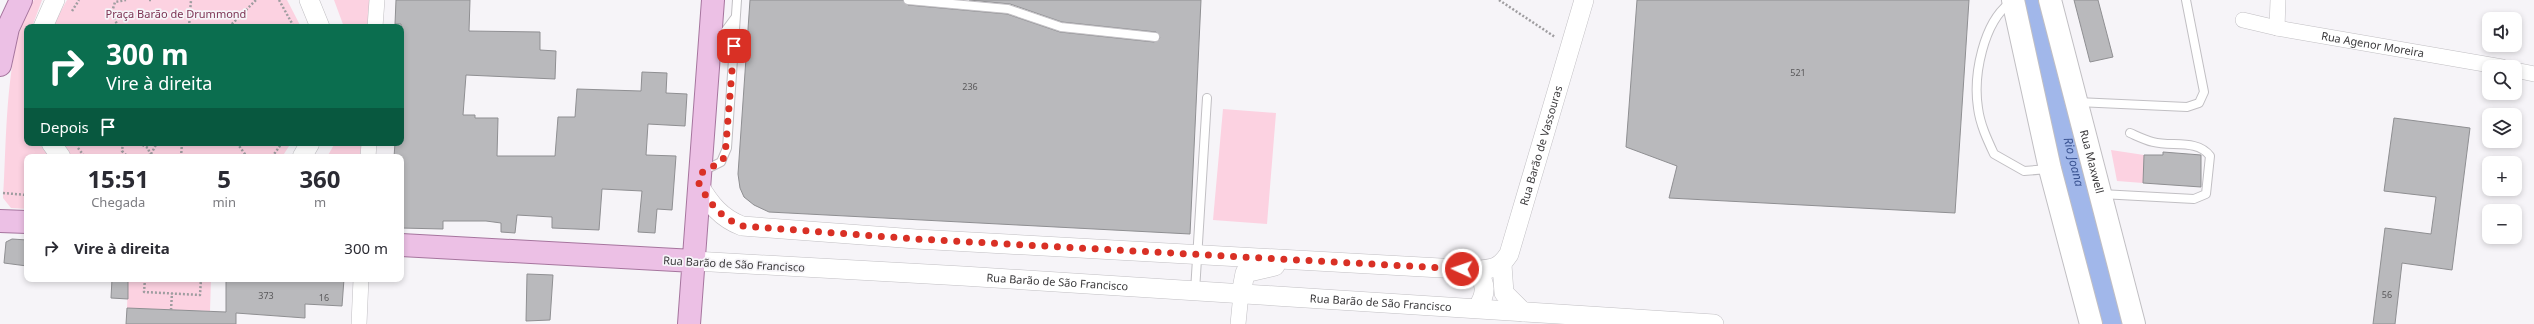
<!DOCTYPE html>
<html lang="pt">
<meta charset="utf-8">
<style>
:root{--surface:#fff;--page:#f7f7f7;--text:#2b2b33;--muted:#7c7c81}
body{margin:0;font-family:"Noto Sans",sans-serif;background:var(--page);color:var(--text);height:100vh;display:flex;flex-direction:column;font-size:15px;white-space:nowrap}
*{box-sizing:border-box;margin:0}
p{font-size:13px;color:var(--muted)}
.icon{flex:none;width:22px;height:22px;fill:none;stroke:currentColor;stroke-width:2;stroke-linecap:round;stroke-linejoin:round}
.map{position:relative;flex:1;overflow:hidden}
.side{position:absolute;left:24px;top:154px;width:380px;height:128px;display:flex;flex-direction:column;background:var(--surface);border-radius:8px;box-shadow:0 2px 6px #0003}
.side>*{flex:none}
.top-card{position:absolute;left:24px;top:24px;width:380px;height:122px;border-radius:8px;box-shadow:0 2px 6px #0003;background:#0b6e4f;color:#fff;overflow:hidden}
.controls{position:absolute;left:2482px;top:12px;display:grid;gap:8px}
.controls a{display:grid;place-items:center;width:40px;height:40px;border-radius:8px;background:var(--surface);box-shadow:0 2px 6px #0003;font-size:20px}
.pin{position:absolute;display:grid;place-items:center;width:34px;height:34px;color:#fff;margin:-17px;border-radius:8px;box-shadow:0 2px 6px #0006}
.me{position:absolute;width:44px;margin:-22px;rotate:273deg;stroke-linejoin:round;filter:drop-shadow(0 0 3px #0008)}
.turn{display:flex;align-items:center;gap:14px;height:84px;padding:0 16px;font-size:18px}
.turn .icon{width:52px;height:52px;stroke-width:2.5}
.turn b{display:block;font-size:28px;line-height:34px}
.then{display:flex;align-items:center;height:38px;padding:0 16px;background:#0003;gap:8px;font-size:15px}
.eta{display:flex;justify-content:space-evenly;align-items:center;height:68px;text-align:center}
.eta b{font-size:24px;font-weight:700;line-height:28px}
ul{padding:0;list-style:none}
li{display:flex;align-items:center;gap:12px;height:52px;padding:0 16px}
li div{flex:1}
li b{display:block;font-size:15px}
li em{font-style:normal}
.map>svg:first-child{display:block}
.green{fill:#fcd2e1}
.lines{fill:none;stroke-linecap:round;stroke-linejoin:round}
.river{stroke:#a1b7ea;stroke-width:31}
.building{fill:#b9b9bc;stroke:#8f8f92}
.service-casing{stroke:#c1bfc3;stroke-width:10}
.minor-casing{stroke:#c1bfc3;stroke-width:16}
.tertiary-casing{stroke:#c1bfc3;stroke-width:20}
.secondary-casing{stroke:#c1bfc3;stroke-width:24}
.primary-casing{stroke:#a6759e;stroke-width:24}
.path{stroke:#9f9da0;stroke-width:2.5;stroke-dasharray:2 2;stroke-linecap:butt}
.service{stroke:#fff;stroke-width:8}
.minor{stroke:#fff;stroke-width:15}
.tertiary{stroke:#fff;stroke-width:19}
.secondary{stroke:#fff;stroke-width:22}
.primary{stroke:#ecc0e5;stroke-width:22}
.route{stroke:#d93025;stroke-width:7;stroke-dasharray:0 12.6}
.labels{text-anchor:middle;stroke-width:3.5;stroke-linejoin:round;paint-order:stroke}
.number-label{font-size:9px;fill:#5a595b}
.park-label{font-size:11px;fill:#7d3454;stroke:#f6f4f8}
.street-label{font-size:11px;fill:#3a393b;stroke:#f6f4f8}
.water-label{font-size:12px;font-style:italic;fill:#3a5392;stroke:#f6f4f8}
</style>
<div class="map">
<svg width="2534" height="324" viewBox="0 0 2534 324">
<rect width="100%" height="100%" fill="#f6f4f8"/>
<path class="green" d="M34,0H42L32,27H27V143H42L51,157H27V209L11,208L3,198C7,147 4,40 34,0Z
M67,0H287L301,27H52Z
M334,0H371L369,27H344Z
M1223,109L1276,113L1267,224L1213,220Z
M61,143H291L282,157H70Z
M335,143H364V157H327Z
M2111,150L2144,155L2143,183L2117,181Z
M128,279H211L210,311L127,308Z"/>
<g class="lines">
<path class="river" id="s1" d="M2033,0L2114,324"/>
</g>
<path class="building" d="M396,0H470L469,31L540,32V50L556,51L555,79L466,75L463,115H475V118H498L497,156H555L558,117H575L577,89L641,91L642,72L667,73L666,93L687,94L685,126L648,124L646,155L676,156L672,210L657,209L655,233L638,232L642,191L602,189L599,230L552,228V217L517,215L515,233L501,232V223L486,221H443V229L401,228V157H394L395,143H401V24H395Z
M750,0H903L908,5L1007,14L1060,32L1154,42L1160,38L1156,32L1062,22L1010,4L969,0H1201L1190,234L769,212L754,205L744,197L740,188L738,174Z
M1637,0H1969L1955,213L1669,198L1677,166L1626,147Z
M2074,0H2098L2113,57L2090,62Z
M2394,118L2470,128L2452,270L2402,263L2395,324H2373L2385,228L2431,234L2436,197L2384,191Z
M2163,152L2201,155V187L2143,183L2144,155H2163Z
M12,239L27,240V266L4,263L6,242Z
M527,274L553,275L550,320L526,321Z
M112,279H128V299L111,298Z
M226,279H344L342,306L305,304V318L236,313V324H126L127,308L226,312Z"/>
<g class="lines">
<g class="service-casing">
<path id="service" d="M908,0L1008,9L1061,27L1155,37
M2011,2C1983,22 1973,76 1978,108C1980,124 1987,139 1994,154L2024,171L2049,169
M715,45L735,18
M2077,102L2187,107L2199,103L2204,92L2186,0
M703,171L721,162L727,148L737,0
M2101,194L2194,199L2206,194L2210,156C2197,139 2172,147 2153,142C2145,140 2137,136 2130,133
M1195,291L1207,98"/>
</g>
<g class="minor-casing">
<g id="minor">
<path id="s2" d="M2243,20L2277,28L2502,67"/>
<path d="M375,27L377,0"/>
<path d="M2277,28L2278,0"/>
<path d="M2515,70L2534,74"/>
<path d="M368,157L369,143"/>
<path d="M359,324L361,279"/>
<path d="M1238,324L1241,294"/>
</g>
</g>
<g class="tertiary-casing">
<g id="tertiary">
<path d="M309,0L320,27"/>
<path d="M43,27L55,0"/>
<path d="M51,143L61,157"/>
<path d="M302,157L310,143"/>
<path id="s3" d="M699,185C710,204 721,218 742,226L916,239L1477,270C1493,269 1500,268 1509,254L1584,0"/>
<path id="s4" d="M694,261L963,276L1714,324"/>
<path d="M1502,265L1504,293L1523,312"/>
<path d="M1241,294L1245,273L1275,266"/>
<path d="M1477,308C1487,294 1486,284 1477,270"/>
</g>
</g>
<g class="secondary-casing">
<g id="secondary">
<path d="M2013,0L2050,169L2091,324"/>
<path id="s5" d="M2050,0L2134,324"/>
</g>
</g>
<g class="primary-casing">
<path id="primary" d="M0,65L8,28L21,0
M0,221L27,222
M401,245L694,261
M689,324L713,0"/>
</g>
<path class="path" d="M149,0H153
M279,0L294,27
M1499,0L1555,37
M72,11L79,0
M118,27L112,12L115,2L126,0
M189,27L191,0
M229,27L256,0
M123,143L122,151L128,157
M139,143L148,148L151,157
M237,143L247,157
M78,148L85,157
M151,154L157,143
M181,157L182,143
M272,157L282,143
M3,193L27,195
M145,279L144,292L200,295L201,279
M171,310L172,293"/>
<use href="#service" class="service"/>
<use href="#minor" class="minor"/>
<use href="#tertiary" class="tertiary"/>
<use href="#secondary" class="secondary"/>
<use href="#primary" class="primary"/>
</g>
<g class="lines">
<path class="route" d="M734,46L725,156L721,162L701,173L699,184C710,204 721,218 742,226L916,239L1462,269"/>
</g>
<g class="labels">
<g class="number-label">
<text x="1798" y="76">521</text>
<text x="970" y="90">236</text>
<text x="2387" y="298">56</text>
<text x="266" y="299">373</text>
<text x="324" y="301">16</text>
</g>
<g class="park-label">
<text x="176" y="18">Praça Barão de Drummond</text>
</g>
<g class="street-label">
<text dy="4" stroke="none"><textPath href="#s2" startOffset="132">Rua Agenor Moreira</textPath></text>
<text dy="4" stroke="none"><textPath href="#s3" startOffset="948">Rua Barão de Vassouras</textPath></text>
<text dy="4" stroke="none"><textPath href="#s5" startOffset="167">Rua Maxwell</textPath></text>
<text transform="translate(734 264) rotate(3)" y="4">Rua Barão de São Francisco</text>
<text dy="4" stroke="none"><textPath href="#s4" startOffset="364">Rua Barão de São Francisco</textPath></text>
<text dy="4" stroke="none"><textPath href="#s4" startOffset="688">Rua Barão de São Francisco</textPath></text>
</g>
<g class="water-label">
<text dy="4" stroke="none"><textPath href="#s1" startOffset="167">Rio Joana</textPath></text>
</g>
</g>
</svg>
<div class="controls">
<a><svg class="icon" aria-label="sound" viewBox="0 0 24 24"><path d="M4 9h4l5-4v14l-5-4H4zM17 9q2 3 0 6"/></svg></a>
<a><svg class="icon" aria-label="search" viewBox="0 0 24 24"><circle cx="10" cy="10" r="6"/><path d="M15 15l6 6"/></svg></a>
<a><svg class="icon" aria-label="layers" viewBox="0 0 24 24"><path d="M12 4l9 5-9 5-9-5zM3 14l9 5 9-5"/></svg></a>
<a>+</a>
<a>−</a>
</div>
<div class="pin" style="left:734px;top:46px;background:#d93025"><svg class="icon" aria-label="arrive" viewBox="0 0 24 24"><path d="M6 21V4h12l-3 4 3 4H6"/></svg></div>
<svg class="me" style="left:1462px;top:269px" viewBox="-20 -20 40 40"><circle r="17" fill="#d93025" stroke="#fff" stroke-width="3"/><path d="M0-11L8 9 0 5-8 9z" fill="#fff"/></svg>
<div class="top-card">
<div class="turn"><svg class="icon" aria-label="right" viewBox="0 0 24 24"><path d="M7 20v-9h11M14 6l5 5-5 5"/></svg><div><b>300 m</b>Vire à direita</div></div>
<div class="then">Depois<svg class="icon" aria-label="arrive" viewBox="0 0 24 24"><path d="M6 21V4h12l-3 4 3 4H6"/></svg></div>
</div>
<section class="side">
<div class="eta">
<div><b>15:51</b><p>Chegada</p></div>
<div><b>5</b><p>min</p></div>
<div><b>360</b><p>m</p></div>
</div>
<ul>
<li><svg class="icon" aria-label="right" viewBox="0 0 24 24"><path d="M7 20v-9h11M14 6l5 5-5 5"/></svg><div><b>Vire à direita</b></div><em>300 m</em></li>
</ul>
</section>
</div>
